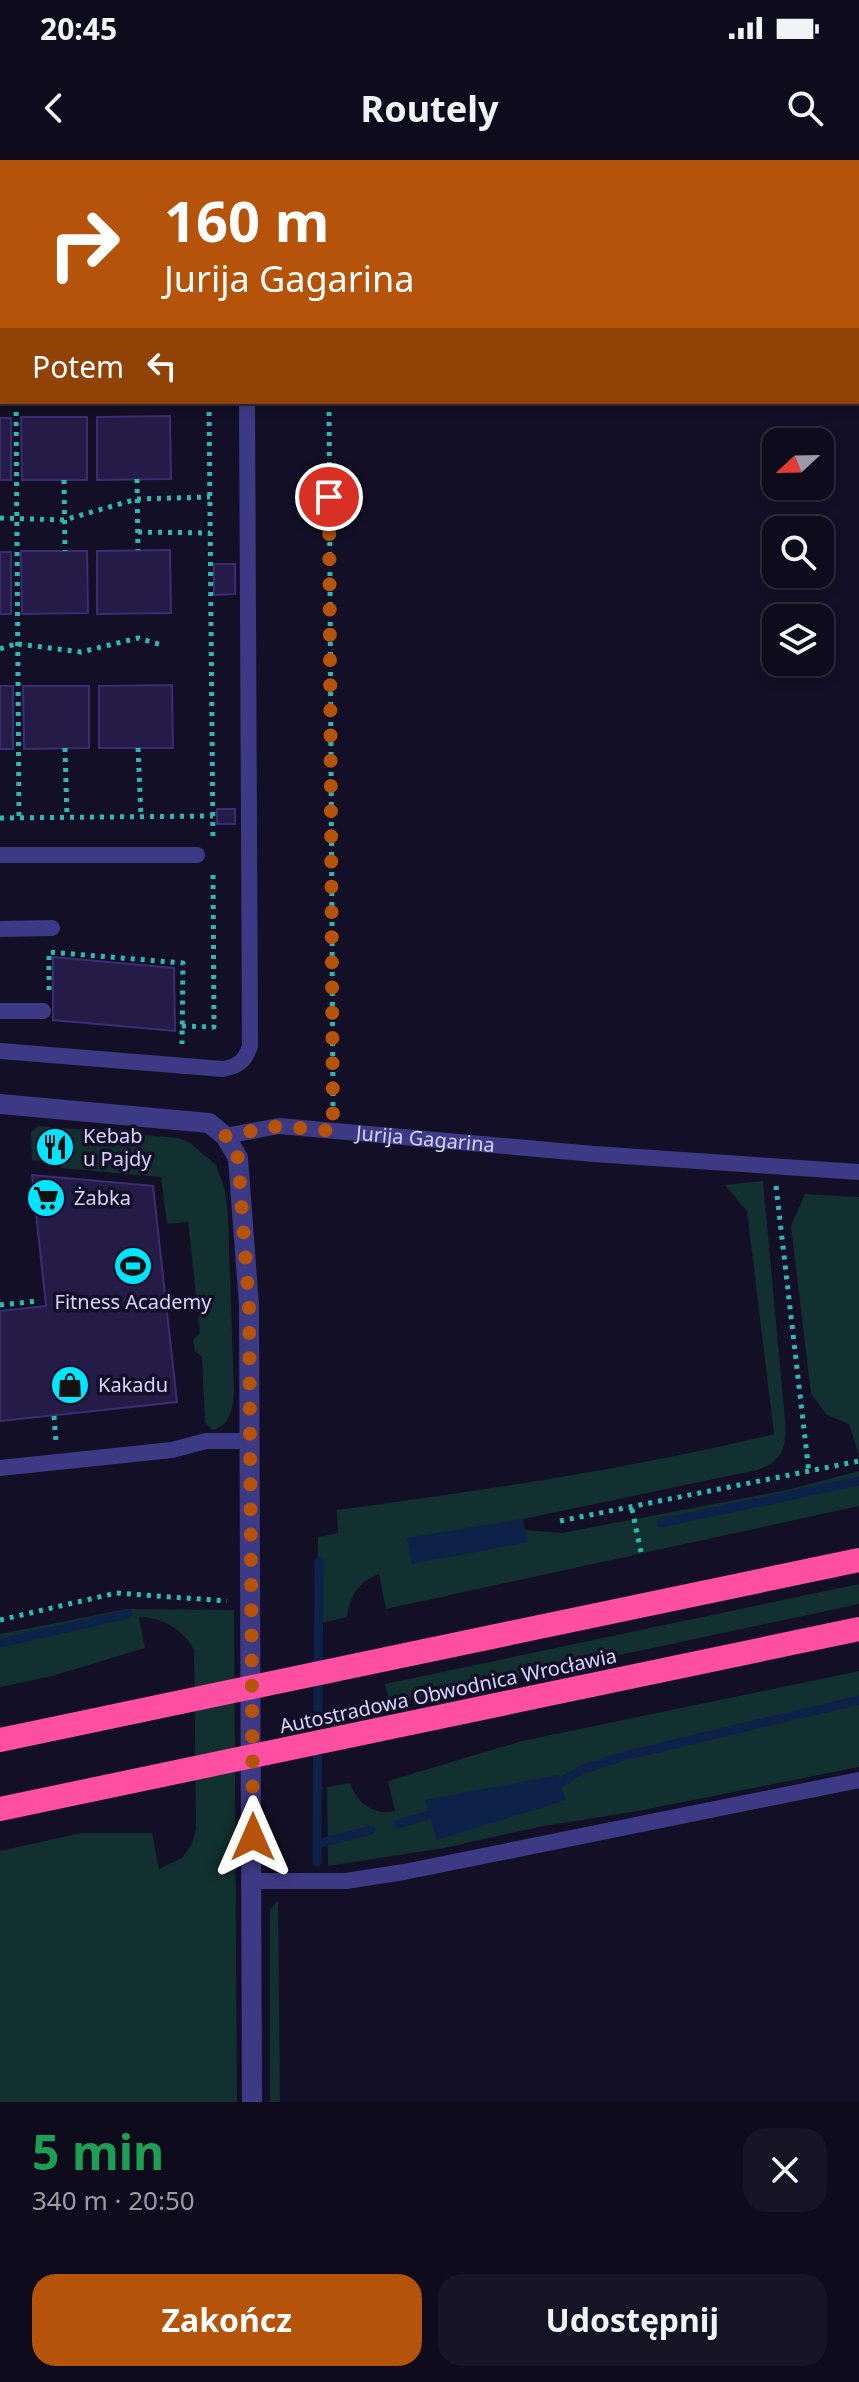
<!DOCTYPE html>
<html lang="pl">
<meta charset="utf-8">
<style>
:root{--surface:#0e0b1c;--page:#171425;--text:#f1f3f6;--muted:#9b9ba3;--line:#2e2b3b;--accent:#b45309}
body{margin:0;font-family:"Noto Sans",sans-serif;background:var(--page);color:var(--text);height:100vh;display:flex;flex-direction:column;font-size:30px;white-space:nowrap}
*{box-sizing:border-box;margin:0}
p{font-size:26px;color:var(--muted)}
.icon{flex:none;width:44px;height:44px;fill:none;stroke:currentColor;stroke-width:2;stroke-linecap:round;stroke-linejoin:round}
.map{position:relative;height:1942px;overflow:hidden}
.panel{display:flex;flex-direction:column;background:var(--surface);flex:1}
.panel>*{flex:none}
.banner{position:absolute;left:0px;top:0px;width:860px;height:244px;box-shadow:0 4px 12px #0003,0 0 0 2px var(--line);background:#b45309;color:#fff;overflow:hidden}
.needle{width:52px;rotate:248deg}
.buttons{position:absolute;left:762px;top:268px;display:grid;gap:16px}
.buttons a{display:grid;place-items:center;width:72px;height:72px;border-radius:16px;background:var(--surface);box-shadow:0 4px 12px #0003,0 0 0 2px var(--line);font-size:40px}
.pin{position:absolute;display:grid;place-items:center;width:68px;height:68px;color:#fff;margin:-34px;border:4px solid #fff;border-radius:50%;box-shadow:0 2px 8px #0007}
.me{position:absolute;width:88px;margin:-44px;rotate:0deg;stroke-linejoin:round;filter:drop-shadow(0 0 6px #0008)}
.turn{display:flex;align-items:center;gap:28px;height:168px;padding:0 32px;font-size:36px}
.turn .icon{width:104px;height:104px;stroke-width:2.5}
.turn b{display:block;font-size:56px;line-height:68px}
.then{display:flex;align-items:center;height:76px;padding:0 32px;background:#0003;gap:16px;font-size:30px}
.round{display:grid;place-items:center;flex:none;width:84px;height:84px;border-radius:24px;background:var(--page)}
.summary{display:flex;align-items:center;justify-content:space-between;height:136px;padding:0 32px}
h1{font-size:48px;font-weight:700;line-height:60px;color:#1e9e55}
.cta{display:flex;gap:16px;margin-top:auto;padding:16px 32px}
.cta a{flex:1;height:92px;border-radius:24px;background:var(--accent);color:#fff;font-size:32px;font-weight:700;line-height:92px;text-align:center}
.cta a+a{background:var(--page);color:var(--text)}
.status{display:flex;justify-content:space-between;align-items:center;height:56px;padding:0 40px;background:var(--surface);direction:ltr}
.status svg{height:22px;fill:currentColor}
header{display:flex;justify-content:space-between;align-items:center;height:104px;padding:0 32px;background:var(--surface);font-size:36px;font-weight:700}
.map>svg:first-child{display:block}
.green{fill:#12302f}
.water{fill:#0c2248}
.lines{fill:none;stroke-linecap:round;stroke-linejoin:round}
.stream{stroke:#0c2248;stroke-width:9}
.building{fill:#241b47;stroke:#3b2d73;stroke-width:2}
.path{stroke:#2fb8b0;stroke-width:5;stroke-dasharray:4 6;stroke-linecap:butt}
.lane{stroke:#3d3a85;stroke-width:16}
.street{stroke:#3d3a85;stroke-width:20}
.highway{stroke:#ff4fa3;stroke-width:24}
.route{stroke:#b45309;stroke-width:14;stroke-dasharray:0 25.2}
.labels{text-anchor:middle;stroke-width:7;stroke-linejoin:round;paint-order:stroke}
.poi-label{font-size:20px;fill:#d9d4ff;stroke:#130f26;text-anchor:start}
.street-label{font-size:20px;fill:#d9d4ff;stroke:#130f26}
</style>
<div class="status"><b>20:45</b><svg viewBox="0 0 49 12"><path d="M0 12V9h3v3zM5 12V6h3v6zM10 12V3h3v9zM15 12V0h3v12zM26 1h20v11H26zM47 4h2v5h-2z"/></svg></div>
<header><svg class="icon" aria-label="back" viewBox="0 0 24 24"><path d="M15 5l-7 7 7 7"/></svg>Routely<svg class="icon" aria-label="search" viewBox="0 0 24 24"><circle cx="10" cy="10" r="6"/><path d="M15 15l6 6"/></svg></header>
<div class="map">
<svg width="859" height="1942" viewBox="0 0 859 1942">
<rect width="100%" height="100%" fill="#130f26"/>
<path class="green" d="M735,0H859V123L858,2Z
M39,966L179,978L190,983L216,1005L225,1030L228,1057L234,1231C233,1247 231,1266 212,1270L205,1262L202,1197L195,1191L193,1180L200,1173L188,1062L167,1064L161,1017L61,1008V1003L32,1000L31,972Z
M763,1021L785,1260C787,1286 783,1302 757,1310L523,1359L525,1370L562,1373L787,1330L859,1311V1346L386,1449L379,1414C358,1422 350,1436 347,1457L317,1464L318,1377L338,1373L337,1350C484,1330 630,1309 774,1274L747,1051L725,1025Z
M805,1034L859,1037V1295L849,1264L827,1255L811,1234L791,1066Z
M859,1424V1444L390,1544L385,1524Z
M126,1449L234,1450L237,1942H0V1691L81,1673H152L159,1709L182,1698L192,1684L196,1668L194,1490C182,1468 163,1458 139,1457L145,1488L52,1516L0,1527V1474Z
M859,1511V1607L638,1651L538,1667L444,1688L328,1706L327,1627L350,1623C357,1643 374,1656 395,1651L388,1621L522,1581Z
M278,1740L280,1942H270V1750Z"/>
<path class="water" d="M522,1359L528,1382L412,1404L407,1378Z
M558,1615L566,1640L437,1680L425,1640Z"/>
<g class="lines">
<path class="stream" d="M777,0L779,2
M858,77L859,78
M661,1363L859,1321
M0,1483L128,1454
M560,1622L584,1609L624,1596L859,1540
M398,1664L429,1655
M317,1684L319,1401
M317,1702V1684L371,1670"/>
</g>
<path class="building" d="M0,0H9L2,2V52Z
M19,0H85V2H19Z
M95,0H168V2H95Z
M0,121H2V184H0Z
M170,256L171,319L97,320V257Z
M21,257H87V320H22Z
M0,258H11V320H0Z
M170,390L171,453L97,454V391Z
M21,391H87L88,453L22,454Z
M0,392H11V454H0Z
M214,404H235V434L214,435Z
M172,525L173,588H99V526Z
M0,526H13V589H0Z
M23,526H89V588L24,589Z
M217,649H235V664H217Z
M53,797L174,808L175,871L53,860Z
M32,1015L153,1026L177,1242L0,1261V1151L46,1146Z"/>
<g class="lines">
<path class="path" d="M14,0V2
M207,0V2
M327,0V2
M853,0L855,2
M858,5L859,6
M0,91H2
M0,222L2,223
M16,242L19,658
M209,242L213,681
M329,242L333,949
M137,319L138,390
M64,320L65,391
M0,358L64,360L137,339L210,337
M138,372L210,373
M18,484L81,492L138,478L162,485
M0,489L15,484
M65,588L67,657
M138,588L141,656
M0,658L213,656
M49,830V792L183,803L182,884
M182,866L214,867L213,711
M776,1026L809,1313
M0,1145L38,1141
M54,1256L56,1283
M632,1349L642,1397
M560,1361L859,1301
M0,1460L116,1433L227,1441"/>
<g class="lane">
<path d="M245,0V2"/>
<path d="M0,695H197"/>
<path d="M0,769L52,768"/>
<path d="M0,851H43"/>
<path d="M0,891L223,909C239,906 245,901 250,886L247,242"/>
<path id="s1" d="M225,976L279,966L594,994L859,1012"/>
<path d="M0,1308L172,1290L206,1281H251"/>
<path d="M253,1721H346L404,1712L859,1620"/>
</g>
<path class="street" d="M0,944L209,963L225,976L238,998L249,1145L252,1942"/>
<path class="highway" d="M0,1580L859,1400
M0,1649L859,1469"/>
</g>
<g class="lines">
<path class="route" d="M253,1677L249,1145L238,998L225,976L279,966L333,971L329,337"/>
</g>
<defs>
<g id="restaurant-disc" transform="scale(2)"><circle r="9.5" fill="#00e5ff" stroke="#130f26"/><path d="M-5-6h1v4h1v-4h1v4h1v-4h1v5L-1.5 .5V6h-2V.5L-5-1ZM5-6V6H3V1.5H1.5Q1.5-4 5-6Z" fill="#111"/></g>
<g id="supermarket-disc" transform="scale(2)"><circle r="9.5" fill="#00e5ff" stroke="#130f26"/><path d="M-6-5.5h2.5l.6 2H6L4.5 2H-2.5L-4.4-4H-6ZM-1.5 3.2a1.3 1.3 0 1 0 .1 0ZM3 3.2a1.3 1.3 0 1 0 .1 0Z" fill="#111"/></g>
<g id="stadium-disc" transform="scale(2)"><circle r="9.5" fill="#00e5ff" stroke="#130f26"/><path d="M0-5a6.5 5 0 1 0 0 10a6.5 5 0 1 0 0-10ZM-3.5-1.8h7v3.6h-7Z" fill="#111"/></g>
<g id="shop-disc" transform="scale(2)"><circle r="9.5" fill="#00e5ff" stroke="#130f26"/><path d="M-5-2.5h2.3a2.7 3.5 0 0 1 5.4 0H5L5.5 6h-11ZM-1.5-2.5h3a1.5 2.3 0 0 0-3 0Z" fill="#111"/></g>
</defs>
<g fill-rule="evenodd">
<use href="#restaurant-disc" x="55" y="987"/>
<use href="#supermarket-disc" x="46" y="1038"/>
<use href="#stadium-disc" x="133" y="1106"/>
<use href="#shop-disc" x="70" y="1225"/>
</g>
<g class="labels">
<g class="poi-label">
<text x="83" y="983">Kebab<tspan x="83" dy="23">u Pajdy</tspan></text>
<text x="74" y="1045">Żabka</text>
<text x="133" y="1149" text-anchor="middle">Fitness Academy</text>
<text x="98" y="1232">Kakadu</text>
</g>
<g class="street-label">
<text dy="7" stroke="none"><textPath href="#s1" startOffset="202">Jurija Gagarina</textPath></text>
<text transform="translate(448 1531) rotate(-12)" y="7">Autostradowa Obwodnica Wrocławia</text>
</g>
</g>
</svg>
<div class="buttons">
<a><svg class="needle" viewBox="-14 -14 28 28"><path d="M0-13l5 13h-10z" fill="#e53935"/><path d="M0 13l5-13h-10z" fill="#9b9ba3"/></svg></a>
<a><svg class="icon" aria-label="search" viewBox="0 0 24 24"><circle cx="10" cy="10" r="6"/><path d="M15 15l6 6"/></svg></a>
<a><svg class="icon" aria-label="layers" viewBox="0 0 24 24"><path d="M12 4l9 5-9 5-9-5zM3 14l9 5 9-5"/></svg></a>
</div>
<div class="pin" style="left:329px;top:337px;background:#d93025"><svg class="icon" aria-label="arrive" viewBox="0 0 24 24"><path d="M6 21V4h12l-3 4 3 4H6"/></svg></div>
<svg class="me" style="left:253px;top:1677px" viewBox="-20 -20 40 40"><path d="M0-17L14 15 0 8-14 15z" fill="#b45309" stroke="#fff" stroke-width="4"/></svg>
<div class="banner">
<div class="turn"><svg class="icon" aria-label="right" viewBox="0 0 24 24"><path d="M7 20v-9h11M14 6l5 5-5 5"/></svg><div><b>160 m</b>Jurija Gagarina</div></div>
<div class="then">Potem<svg class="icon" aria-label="left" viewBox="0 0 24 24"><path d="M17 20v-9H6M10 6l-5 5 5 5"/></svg></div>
</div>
</div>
<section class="panel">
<div class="summary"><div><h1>5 min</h1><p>340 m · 20:50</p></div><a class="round"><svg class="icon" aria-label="close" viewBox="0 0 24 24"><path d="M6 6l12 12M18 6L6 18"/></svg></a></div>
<div class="cta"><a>Zakończ</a><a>Udostępnij</a></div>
</section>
